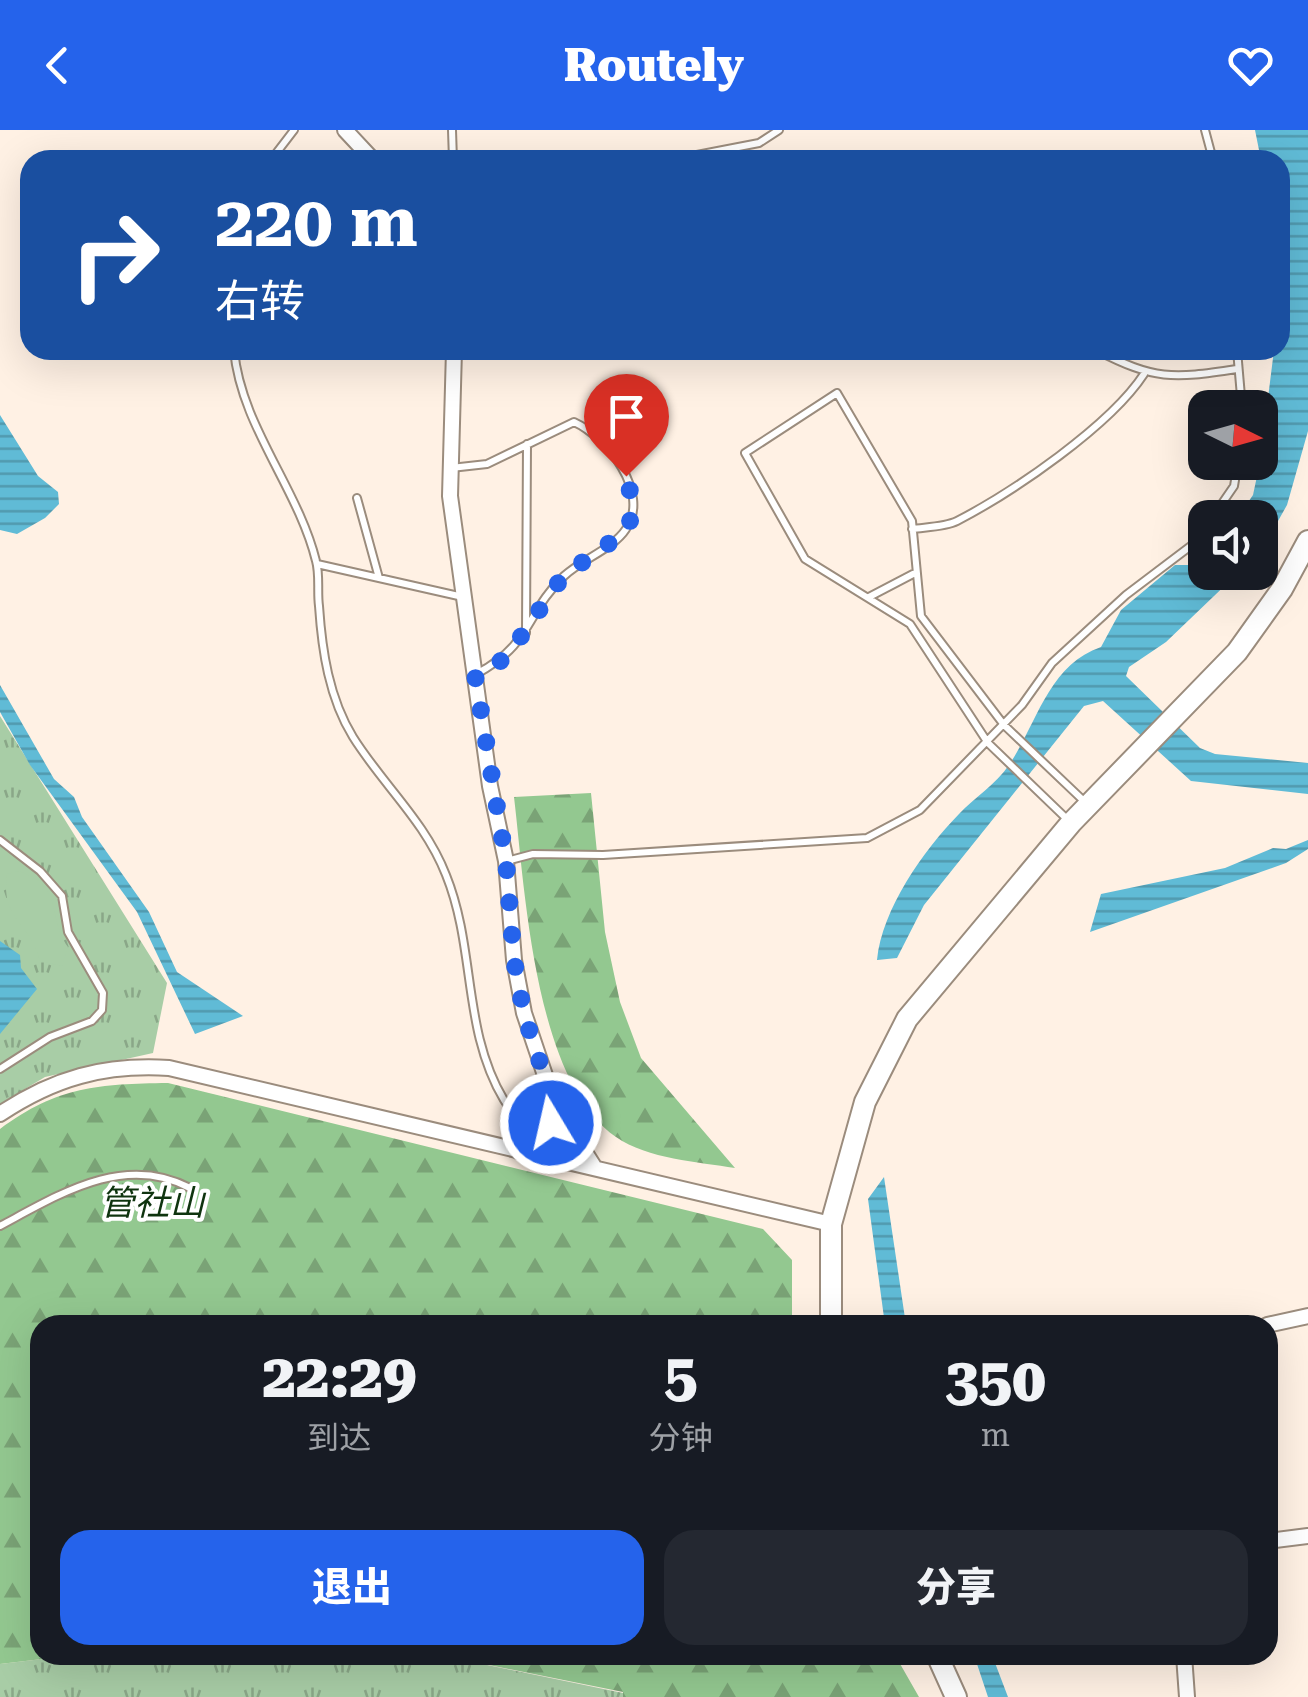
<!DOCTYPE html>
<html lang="zh">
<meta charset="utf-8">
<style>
:root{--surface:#171b24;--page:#242831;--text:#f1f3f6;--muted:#9ea1a6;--accent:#2563eb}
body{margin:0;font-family:"Roboto Serif","Noto Sans SC",serif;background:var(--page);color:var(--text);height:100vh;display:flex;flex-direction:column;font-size:38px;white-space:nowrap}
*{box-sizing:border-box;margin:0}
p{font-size:32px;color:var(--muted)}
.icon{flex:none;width:55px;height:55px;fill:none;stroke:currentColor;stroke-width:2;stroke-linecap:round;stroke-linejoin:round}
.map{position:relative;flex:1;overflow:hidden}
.sheet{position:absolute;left:30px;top:1185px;width:1248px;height:350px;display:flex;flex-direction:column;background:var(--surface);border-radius:30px;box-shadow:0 10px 40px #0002}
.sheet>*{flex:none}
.top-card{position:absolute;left:20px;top:20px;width:1270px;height:210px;border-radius:30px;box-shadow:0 10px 40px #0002;background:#1a4fa0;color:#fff;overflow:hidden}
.needle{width:65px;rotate:95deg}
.buttons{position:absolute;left:1188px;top:260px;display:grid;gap:20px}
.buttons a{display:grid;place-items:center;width:90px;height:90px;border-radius:20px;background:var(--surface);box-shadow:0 10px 40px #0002;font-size:50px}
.pin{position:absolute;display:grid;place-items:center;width:85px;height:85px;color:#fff;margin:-102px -42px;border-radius:50% 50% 50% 0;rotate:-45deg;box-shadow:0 0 10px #0007}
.pin .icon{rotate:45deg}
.me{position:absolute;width:110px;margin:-55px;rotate:351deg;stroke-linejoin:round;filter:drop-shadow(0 0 8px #0008)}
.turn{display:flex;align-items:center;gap:35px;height:210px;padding:0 30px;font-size:45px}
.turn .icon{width:130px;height:130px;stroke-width:2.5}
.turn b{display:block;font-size:70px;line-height:85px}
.eta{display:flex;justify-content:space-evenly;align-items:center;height:170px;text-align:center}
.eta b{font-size:60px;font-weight:800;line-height:70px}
.action{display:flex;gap:20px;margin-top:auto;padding:20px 30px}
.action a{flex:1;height:115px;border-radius:30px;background:var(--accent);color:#fff;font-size:40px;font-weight:800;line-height:115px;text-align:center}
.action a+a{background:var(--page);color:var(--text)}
header{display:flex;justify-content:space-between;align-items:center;height:130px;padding:0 30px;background:var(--accent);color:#fff;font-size:45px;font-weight:800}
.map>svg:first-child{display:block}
.grass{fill:url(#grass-tufts)}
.forest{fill:url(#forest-firs)}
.garden{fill:#a8cda6}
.water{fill:url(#water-rules)}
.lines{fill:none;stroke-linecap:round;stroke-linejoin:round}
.lane-casing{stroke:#9b8c7d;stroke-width:10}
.street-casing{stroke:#9b8c7d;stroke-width:18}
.secondary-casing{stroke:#9b8c7d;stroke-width:24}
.lane{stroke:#fff;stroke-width:6}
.street{stroke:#fff;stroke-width:14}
.secondary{stroke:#fff;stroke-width:20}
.route{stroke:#2563eb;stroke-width:18;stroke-dasharray:0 32.4}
.labels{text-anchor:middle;stroke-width:8;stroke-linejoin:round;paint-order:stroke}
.park-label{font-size:35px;font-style:italic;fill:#0f340f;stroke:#fff}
</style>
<header><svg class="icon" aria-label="back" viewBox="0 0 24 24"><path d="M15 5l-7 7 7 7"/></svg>Routely<svg class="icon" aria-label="heart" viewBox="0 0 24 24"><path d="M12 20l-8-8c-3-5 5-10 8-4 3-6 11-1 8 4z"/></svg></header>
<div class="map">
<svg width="1308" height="1567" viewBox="0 0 1308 1567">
<defs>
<pattern id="grass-tufts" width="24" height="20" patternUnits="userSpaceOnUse" patternTransform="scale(2.5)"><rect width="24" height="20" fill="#a8cda6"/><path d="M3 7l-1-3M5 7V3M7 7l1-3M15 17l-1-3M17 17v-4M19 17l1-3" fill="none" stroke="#8aa788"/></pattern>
<pattern id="forest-firs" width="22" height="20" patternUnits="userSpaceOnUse" patternTransform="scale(2.5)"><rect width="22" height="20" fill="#93c890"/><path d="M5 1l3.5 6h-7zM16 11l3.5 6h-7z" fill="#7aa376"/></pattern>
<pattern id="water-rules" width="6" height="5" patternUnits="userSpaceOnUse" patternTransform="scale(2.5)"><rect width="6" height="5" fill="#60bbd6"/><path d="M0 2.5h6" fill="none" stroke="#5199ae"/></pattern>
</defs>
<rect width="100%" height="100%" fill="#fff1e4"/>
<path class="grass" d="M0,586L167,853L153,923L45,947L0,974Z
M76,1525H439L623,1563V1567H0V1534Z"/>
<path class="forest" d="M591,663L605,802L620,872L641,928L735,1038C698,1032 648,1029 616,1007C534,951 525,759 514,667Z
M168,953L763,1099L792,1130V1195H40V1525H76L0,1534V999C58,956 99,954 168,953Z
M440,1525H895L919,1567H623V1562Z"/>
<path class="garden" d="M18,741C65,756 46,785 68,817L62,836L40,831C32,793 0,791 7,744Z"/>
<path class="water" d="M1255,0H1308V301L1287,375L1260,423V388L1238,387L1253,365L1260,332L1274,220H1280V30H1261Z
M0,285L38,346L58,362L59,374L45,388L17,404L0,400Z
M1205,421V442L1238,443L1166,512L1129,537L1126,546L1200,618L1215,624L1308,633V664L1191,651L1103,571L1084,576L924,775L897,828L877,830C882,779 923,721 959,684C974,668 996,654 1009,635C1037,594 1048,535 1101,517L1121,480L1175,435H1190Z
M0,555L54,649L74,667L82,687L149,782L177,842L243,886L195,904L137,782L30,635L0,582Z
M1308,710V719L1286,733L1090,802L1101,764L1225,738L1273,718L1286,719Z
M0,811L20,825L21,838L37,859L0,904Z
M884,1047L906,1195H885L868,1069Z
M974,1525H992L1008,1567H988Z"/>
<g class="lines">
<g class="lane-casing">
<path id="lane" d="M452,0L453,30
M1205,0L1213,30
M271,30L294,0
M671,30L759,13L779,0
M234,220C241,296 298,358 316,431C320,445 317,462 319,476C322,521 329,568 353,607C383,655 425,691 446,745C476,819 462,900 504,970C522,1000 552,1014 581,1030
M1096,220C1155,250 1171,249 1237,239
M1237,220L1242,278
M451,338L487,334L574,292C607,307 651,363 626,399C613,419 582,429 564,446C526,482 533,513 478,543
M357,368L379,448
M1212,388L1234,356L1238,332
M912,399C926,397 945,397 957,391C1013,362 1110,296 1144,244
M317,434L463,467
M869,467L913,444
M526,503L527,314
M1070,692L988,613L910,494L805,429L745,323L837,263L912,391L921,486L1004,595L1087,674
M0,710L40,741L62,766L68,802L103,863L102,880L92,891L50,907L0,939
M507,731L533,724L603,725L867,708L920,680L1022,575L1052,533L1126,465L1196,412L1205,398
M0,1096C60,1064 124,1023 190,1058"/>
</g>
<g class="street-casing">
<path id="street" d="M345,0L373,30
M454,220L450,366L490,656L506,731L514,830L524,883L555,975L595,1038
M0,984C54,948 104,934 169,938L831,1094
M518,1021L543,1009L554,976
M1267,1195L1308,1186
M1268,1411L1308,1406
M1184,1525L1187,1567"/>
</g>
<g class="secondary-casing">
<path id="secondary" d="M831,1195V1094L865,972L907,889L1071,693L1237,522L1282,459L1308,411
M937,1525L956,1567"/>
</g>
<use href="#lane" class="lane"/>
<use href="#street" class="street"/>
<use href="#secondary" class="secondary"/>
</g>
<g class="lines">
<path class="route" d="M551,993L554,975L524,884L514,830L506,731L475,545L506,528L563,446L625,402L635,380L626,346"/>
</g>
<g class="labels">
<g class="park-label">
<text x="152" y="1085">管社山</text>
</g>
</g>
</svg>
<div class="buttons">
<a><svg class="needle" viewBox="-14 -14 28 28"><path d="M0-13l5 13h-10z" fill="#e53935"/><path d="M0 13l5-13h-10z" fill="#9ea1a6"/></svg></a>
<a><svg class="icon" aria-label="sound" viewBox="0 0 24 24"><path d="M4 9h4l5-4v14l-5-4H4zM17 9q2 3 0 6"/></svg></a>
</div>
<div class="pin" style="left:626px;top:346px;background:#d93025"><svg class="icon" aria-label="arrive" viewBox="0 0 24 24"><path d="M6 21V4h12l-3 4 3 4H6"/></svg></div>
<svg class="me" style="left:551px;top:993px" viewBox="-20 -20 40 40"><circle r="17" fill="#2563eb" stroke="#fff" stroke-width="3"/><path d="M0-11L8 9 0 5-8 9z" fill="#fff"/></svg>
<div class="top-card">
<div class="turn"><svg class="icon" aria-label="right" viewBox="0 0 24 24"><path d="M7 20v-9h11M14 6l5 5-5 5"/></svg><div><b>220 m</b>右转</div></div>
</div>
<section class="sheet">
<div class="eta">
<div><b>22:29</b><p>到达</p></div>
<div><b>5</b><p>分钟</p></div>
<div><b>350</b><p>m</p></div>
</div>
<div class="action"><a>退出</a><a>分享</a></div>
</section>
</div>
